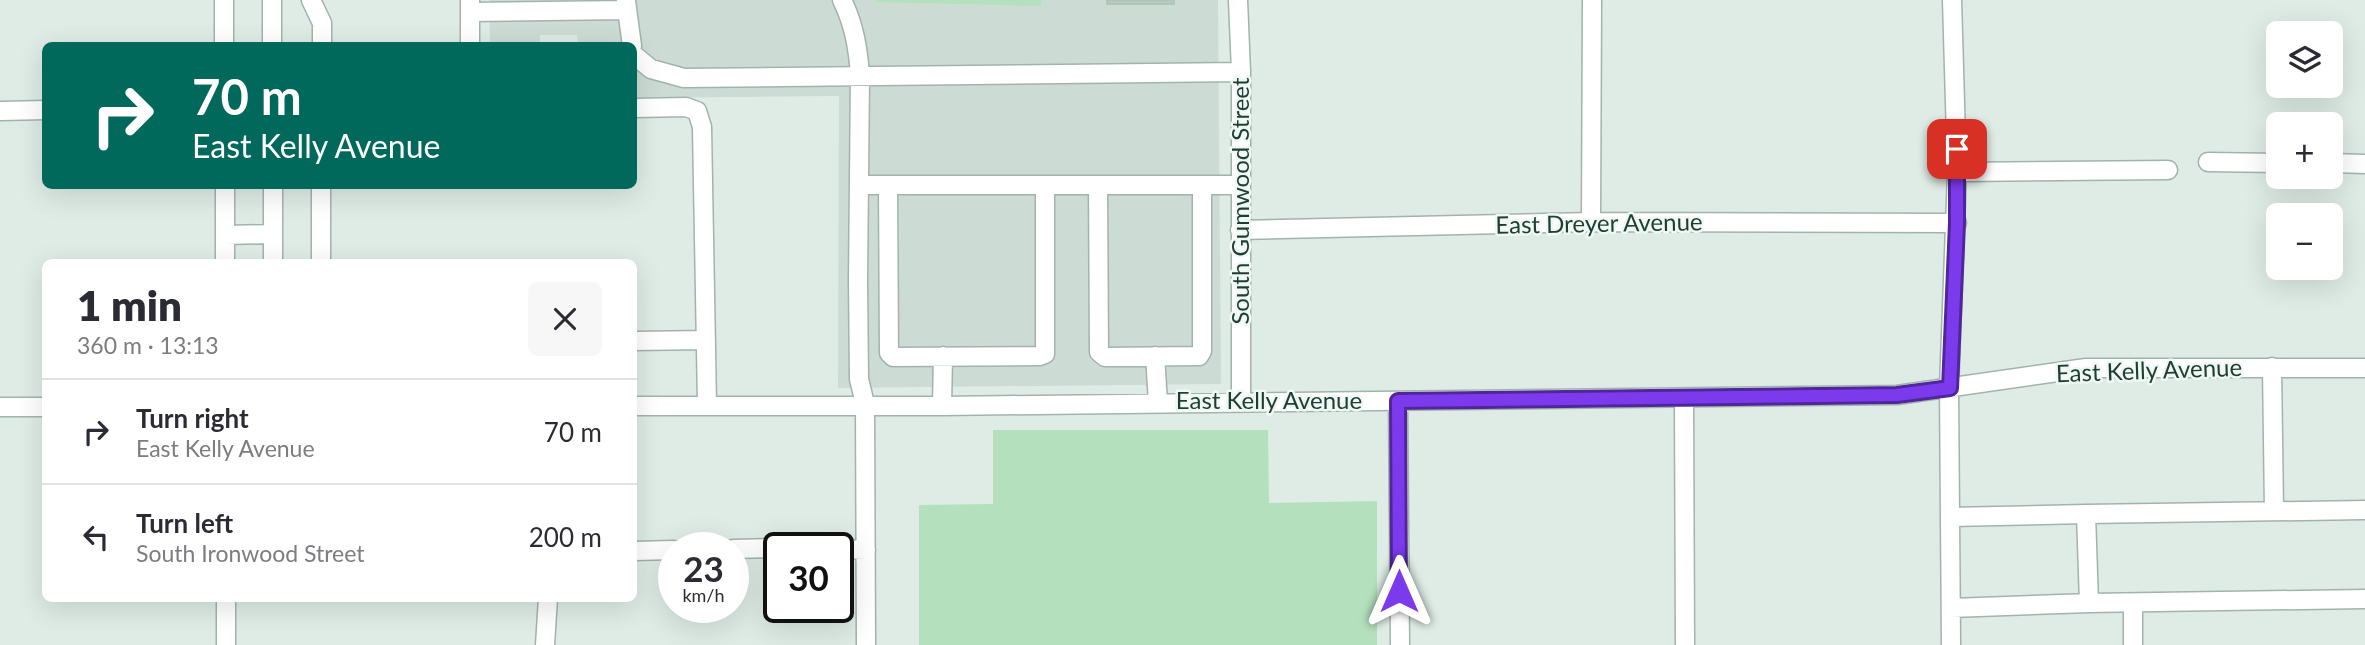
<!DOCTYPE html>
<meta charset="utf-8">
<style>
:root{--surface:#fff;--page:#f7f7f7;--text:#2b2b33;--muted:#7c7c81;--line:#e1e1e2}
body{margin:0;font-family:Lato,sans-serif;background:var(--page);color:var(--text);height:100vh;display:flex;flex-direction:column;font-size:26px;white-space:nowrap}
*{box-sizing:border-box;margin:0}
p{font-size:23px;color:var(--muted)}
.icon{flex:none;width:38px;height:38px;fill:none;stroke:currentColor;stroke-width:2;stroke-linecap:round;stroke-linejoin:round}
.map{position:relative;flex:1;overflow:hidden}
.drawer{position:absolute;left:42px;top:259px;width:595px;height:343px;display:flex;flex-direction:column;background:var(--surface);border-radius:10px;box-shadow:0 7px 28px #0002}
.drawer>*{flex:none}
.top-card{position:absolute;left:42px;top:42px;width:595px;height:147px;border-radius:10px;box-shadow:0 7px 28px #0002;background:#00695c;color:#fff;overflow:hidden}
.controls{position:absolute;left:2266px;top:21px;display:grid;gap:14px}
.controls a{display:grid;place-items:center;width:77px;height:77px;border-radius:10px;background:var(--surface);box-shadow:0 7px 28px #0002;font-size:35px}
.speed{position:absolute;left:658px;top:532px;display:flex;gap:14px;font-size:35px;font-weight:700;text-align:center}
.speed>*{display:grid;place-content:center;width:91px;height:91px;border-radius:50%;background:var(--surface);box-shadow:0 7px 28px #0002;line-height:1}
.speed small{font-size:18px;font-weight:400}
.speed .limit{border:4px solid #111;border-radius:10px;background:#fff;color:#111}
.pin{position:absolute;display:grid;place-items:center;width:60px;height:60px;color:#fff;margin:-30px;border-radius:14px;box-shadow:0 4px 10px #0006}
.me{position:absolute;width:77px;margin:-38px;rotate:0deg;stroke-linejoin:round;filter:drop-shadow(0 0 5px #0008)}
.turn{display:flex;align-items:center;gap:24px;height:147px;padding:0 35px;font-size:32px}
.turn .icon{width:91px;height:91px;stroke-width:2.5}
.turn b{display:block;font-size:49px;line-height:60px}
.round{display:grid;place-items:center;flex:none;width:74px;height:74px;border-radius:10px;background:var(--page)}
.overview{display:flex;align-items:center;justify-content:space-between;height:119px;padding:0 35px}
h1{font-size:42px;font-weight:800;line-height:52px}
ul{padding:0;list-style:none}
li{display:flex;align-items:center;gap:21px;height:105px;padding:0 35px;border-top:2px solid var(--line)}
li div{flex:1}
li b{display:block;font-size:26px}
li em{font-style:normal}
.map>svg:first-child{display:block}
.built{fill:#ccdcd4}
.green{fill:#b4e0bd}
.building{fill:#b6cac0;stroke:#b0c6bb;stroke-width:2}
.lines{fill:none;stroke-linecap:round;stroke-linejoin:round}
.minor-casing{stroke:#a1b4ac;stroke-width:21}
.minor{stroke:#fff;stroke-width:18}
.route-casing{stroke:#51269a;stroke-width:18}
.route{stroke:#7c3aed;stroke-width:12}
.labels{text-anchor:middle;stroke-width:5;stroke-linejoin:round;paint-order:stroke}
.street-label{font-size:24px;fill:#1e3d33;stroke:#eff8f3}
</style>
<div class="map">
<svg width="2365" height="645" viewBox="0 0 2365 645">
<rect width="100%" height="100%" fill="#deece5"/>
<path class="built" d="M489,0H1218L1221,384L838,388L839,96L634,98V46L578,45L577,35H540V45H490Z"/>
<path class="green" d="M877,0H1041V6L876,2Z
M993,430H1268L1269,503L1377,501V645H919V505L993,504Z"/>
<path class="building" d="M1107,0H1174V4H1107Z"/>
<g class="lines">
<g class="minor-casing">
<path id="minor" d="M224,0V46
M272,0V46
M311,0L322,23V46
M470,0V46
M842,0C854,24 858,48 860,75L858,281L859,379L865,404L866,645
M1238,0L1241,72V401
M626,1L632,46
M470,12L626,10
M634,55L651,69L684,78L1241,72
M634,108L686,107L697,111L702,127L707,405
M0,111L46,110
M2208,162L2278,163
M2331,163L2365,164
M1957,172L2168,170
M859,185H1241
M888,185L889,353L893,357L1040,356L1045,354V185
M1098,185L1099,352L1105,357L1199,356L1202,351V185
M225,186V262
M1591,222L1592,0
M1240,230L1591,222L1957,223
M225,235L273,234
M273,262V186
M321,262V186
M634,341L706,340
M1155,356L1158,402
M2272,367L2274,511
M1684,399L1685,645
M1398,401L1400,645
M634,406H942L1897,395L2086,368H2365
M942,406L943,356
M0,407H46
M2365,510L2086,514L2089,603L2365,599
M1950,517L2086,514
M733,549L779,548
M838,549L866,550
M634,551L674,550
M226,598V645
M2133,604V645
M1951,608L2089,603
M545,645L548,598
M1951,645L1949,388L1957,172L1952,0"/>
</g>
<use href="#minor" class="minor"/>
</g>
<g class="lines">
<g class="route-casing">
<path id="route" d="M1399,591L1398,401L1897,395L1950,388L1957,223V149"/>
</g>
<use href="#route" class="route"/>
</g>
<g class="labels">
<g class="street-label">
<text transform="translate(1241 201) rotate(-90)" y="8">South Gumwood Street</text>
<text transform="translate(1599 224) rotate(-1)" y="8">East Dreyer Avenue</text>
<text transform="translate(2149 371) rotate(-2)" y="8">East Kelly Avenue</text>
<text x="1269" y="409">East Kelly Avenue</text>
</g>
</g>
</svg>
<div class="controls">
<a><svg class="icon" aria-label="layers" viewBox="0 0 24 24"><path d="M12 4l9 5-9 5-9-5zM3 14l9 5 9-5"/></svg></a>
<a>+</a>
<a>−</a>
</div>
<div class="speed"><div>23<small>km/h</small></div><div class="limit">30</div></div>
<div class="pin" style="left:1957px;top:149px;background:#d93025"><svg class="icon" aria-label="arrive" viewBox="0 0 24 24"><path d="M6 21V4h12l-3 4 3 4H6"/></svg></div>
<svg class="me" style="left:1399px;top:591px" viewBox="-20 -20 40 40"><path d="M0-17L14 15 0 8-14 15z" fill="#7c3aed" stroke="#fff" stroke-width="4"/></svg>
<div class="top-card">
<div class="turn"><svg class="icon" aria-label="right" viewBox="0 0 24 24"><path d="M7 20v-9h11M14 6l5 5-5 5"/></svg><div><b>70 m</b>East Kelly Avenue</div></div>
</div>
<section class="drawer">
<div class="overview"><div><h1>1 min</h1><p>360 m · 13:13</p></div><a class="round"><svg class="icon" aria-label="close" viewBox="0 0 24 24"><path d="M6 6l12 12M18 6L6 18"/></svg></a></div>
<ul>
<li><svg class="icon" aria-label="right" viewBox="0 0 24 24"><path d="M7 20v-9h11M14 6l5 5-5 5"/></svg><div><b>Turn right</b><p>East Kelly Avenue</p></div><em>70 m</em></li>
<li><svg class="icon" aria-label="left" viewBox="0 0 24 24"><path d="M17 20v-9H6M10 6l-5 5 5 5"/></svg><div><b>Turn left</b><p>South Ironwood Street</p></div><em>200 m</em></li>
</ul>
</section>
</div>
